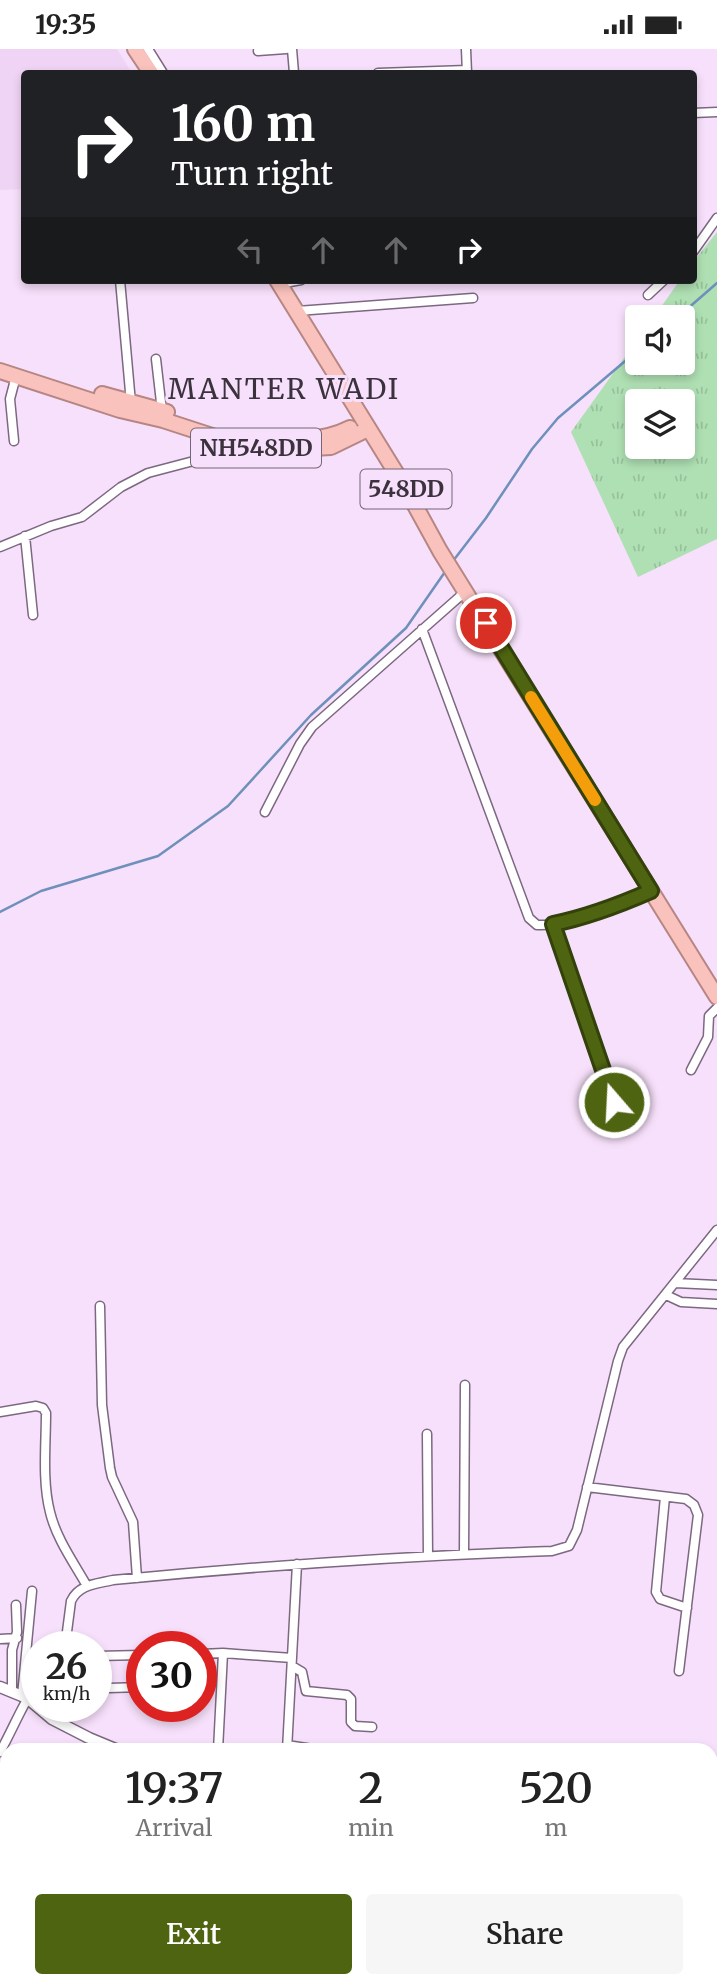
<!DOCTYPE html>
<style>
:root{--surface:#fff;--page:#f6f6f6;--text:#222;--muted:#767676;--accent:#4f6410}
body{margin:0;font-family:Merriweather,serif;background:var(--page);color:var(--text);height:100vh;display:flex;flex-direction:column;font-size:26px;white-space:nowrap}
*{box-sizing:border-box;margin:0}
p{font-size:23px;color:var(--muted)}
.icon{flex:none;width:38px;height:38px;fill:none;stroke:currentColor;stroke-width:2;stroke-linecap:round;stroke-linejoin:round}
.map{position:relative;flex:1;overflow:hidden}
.side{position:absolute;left:0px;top:1694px;width:718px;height:245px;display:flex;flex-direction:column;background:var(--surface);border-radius:21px 21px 0 0;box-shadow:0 4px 10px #0003}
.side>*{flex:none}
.banner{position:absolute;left:21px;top:21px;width:676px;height:214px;border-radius:7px;box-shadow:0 4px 10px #0003;background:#202124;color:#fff;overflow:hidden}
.buttons{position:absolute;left:625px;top:256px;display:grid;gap:14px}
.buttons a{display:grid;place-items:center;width:70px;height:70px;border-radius:7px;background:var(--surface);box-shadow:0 4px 10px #0003;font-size:35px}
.speed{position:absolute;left:21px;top:1582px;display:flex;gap:14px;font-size:35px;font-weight:700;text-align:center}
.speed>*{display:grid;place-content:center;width:91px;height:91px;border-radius:50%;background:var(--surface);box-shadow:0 4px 10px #0003;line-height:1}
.speed small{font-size:18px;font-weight:400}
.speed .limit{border:10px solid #d22;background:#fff;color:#111}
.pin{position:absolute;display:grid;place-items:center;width:60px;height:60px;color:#fff;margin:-30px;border:4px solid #fff;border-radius:50%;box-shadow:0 2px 7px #0007}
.me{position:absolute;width:77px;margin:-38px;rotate:341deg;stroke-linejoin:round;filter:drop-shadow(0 0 5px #0008)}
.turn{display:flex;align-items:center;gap:24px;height:147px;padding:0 35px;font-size:32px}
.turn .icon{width:91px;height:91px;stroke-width:2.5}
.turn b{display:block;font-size:49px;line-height:60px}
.lanes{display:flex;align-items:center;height:66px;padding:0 35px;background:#0003;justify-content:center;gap:35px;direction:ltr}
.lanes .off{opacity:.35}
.eta{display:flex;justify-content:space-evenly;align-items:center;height:119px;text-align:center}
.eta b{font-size:42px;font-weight:600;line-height:49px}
.cta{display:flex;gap:14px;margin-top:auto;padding:14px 35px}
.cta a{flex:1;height:80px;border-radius:7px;background:var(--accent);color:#fff;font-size:28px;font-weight:600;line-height:80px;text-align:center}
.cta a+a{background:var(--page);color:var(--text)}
.status{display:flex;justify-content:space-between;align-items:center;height:49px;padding:0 35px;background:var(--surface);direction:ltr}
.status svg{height:19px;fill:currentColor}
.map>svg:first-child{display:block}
.built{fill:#f0d4f5}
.grass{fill:url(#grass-tufts);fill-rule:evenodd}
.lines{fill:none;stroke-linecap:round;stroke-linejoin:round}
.stream{stroke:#6e90ba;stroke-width:2.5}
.minor-casing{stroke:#7c6880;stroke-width:11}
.tertiary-casing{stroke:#7c6880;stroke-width:13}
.trunk-casing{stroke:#b68684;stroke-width:18}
.minor{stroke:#fff;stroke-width:8}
.tertiary{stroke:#fff;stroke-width:10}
.trunk{stroke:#fac2bc;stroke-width:14}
.route-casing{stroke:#33410a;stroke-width:18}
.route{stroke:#4f6410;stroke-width:12}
.slow{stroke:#f59e0b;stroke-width:12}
.labels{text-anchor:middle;stroke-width:6;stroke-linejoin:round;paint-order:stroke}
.shield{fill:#f7e0fb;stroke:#736676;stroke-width:2}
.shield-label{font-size:23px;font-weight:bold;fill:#3b323d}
.quarter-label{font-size:28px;letter-spacing:2px;fill:#3b323d;stroke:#f7e0fb}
</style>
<div class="status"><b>19:35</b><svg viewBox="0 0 49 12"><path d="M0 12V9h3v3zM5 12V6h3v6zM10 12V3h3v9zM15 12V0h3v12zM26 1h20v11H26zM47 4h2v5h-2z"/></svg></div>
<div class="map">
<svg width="717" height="1939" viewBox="0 0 717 1939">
<defs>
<pattern id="grass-tufts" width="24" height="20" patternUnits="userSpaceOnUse" patternTransform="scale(1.75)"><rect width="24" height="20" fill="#afe0b3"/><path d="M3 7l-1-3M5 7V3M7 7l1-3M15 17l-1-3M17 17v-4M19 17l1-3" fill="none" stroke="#97c19b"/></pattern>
</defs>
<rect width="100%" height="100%" fill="#f7e0fb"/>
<path class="built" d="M0,0H117L132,24H24V140L0,141Z"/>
<path class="grass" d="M717,183V490L638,528L571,383L637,291V313H682V268H654L680,231H693V213ZM637,352H682V397H637Z"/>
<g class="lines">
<path class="stream" d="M678,268L717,234
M453,512L486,469L532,400L558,369L637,302
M0,863L41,842L158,807L228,757L311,666L406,579L447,520"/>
<g class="minor-casing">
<path id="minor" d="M148,0L163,24
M292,0L294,24
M466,0L467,24
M258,2L286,0
M378,24L467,21
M693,64L717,63
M693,203L717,169
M120,231L131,354
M279,235L301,231
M648,246L664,231
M297,262L473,249
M156,310L162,362
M14,392L10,350L16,327
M25,487L33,566
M0,498L51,477L82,468L121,438L148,424L243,399
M422,580L529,869L537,876C573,878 618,856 651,842
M265,763L300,695L312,678L466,542
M553,875L614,1053
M691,1021L708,988L709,967L717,959
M675,1234L717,1236
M666,1246L681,1253L717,1255
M100,1257L102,1356L110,1419L112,1428L133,1473L137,1529
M0,1363L36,1357L43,1359L46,1364C46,1396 42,1432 50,1463C56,1489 74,1514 87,1537
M427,1385L428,1507
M587,1438L686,1450L694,1456L698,1466L679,1622
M665,1448L656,1543L660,1550L687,1559
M464,1505L465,1336
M0,1590L17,1589
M65,1598L71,1552C79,1535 97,1535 113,1531C259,1517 405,1507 552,1502L569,1497L577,1481L618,1312L623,1298L717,1181
M201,1605L223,1604L292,1609
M96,1607L142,1606
M292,1617L302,1623L306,1642L347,1646L351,1650V1673L355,1677L372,1678
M96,1637L109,1639L142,1638
M12,1643V1601L17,1583L16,1556
M22,1647L32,1542
M287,1696L319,1701
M218,1701L223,1604
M287,1701L297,1515
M0,1703C13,1680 22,1656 37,1634
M162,1932V1939
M239,1939L240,1932
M267,1939V1932
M300,1939L301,1932
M338,1939L339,1932
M371,1939L372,1932
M687,1939L688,1932"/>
</g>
<g class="tertiary-casing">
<path id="tertiary" d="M0,1638L27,1649L52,1670L89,1689L118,1701
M70,1932L71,1939
M451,1932L466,1939"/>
</g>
<g class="trunk-casing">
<path id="trunk" d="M135,0L151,24
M277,231L406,440L440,502L717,948
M0,322L120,361L163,371L246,398L277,401L331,398L368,380
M102,345L167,363
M253,389C285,392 321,394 350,379"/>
</g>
<use href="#minor" class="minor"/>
<use href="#tertiary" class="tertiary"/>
<use href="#trunk" class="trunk"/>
</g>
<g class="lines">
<g class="route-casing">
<path id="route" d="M486,574L651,842C619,856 588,868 553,875L614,1053"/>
</g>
<use href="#route" class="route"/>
<path class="slow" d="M531,648L595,751"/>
</g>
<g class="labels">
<g class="shield">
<rect x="191" y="379.5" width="130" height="39" rx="5"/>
<rect x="360.5" y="420.5" width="91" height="39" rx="5"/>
</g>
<g class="shield-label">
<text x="256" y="407">NH548DD</text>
<text x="406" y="448">548DD</text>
</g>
<g class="quarter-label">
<text x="284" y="350">MANTER WADI</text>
</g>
</g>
</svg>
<div class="buttons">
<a><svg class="icon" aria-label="sound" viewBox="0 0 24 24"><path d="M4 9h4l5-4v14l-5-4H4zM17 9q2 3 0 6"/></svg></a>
<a><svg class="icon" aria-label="layers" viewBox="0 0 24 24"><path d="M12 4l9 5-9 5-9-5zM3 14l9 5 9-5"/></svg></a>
</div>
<div class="speed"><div>26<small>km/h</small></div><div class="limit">30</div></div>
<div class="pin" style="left:486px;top:574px;background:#d93025"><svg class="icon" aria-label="arrive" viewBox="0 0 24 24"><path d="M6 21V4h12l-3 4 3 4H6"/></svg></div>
<svg class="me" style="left:614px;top:1053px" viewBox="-20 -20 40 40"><circle r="17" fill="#4f6410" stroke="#fff" stroke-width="3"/><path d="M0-11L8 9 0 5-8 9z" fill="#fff"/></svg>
<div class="banner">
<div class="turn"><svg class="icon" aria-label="right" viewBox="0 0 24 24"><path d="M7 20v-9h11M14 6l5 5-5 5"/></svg><div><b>160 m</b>Turn right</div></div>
<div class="lanes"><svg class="icon off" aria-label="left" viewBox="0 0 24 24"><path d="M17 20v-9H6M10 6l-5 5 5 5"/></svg><svg class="icon off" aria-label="ahead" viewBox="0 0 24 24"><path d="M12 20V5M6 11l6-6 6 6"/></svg><svg class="icon off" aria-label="ahead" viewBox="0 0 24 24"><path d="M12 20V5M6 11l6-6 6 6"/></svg><svg class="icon" aria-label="right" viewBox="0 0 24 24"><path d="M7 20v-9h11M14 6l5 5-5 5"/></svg></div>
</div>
<section class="side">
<div class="eta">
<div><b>19:37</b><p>Arrival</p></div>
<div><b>2</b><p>min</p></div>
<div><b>520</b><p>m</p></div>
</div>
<div class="cta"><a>Exit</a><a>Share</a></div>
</section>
</div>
